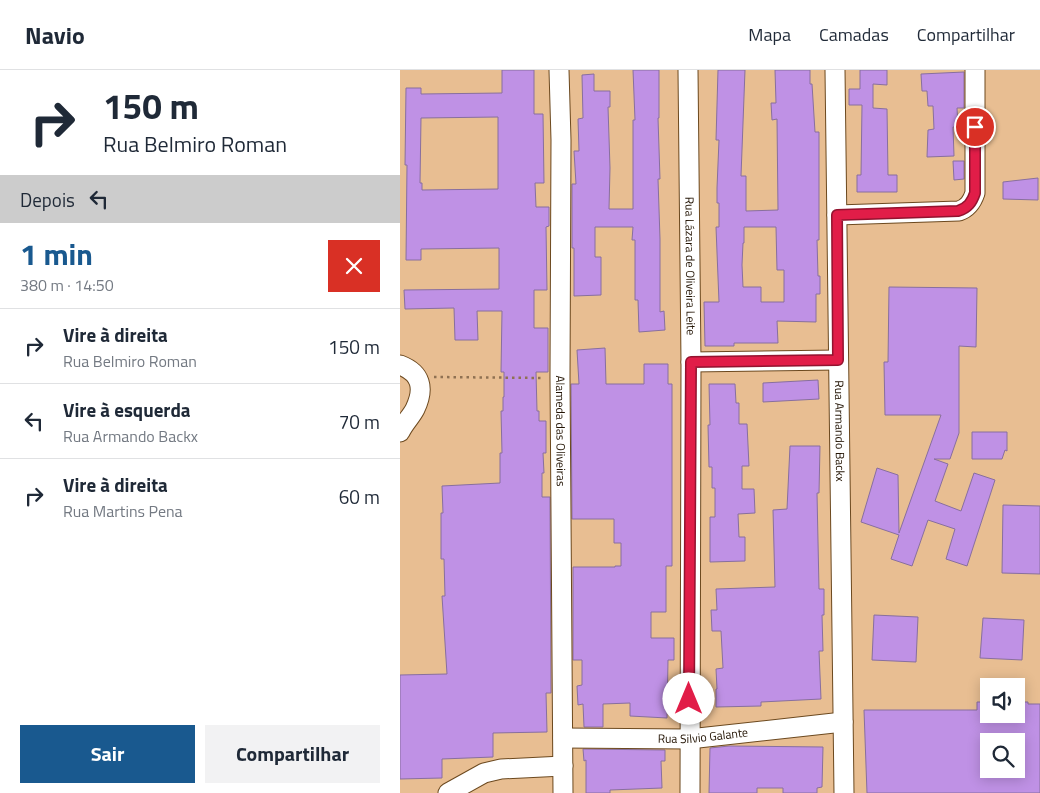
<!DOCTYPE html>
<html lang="pt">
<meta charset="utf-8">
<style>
:root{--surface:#fff;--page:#f2f2f3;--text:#1f2937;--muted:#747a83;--line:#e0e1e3;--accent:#19598f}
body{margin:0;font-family:"Titillium Web",sans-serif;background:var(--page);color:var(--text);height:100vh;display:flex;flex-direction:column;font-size:19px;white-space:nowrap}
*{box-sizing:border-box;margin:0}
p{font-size:16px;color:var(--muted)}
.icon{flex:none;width:28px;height:28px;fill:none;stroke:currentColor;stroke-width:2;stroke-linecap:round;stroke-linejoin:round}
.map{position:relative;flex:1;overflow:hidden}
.panel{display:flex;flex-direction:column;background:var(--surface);width:400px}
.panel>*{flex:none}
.guide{background:#fff;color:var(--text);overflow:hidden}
.controls{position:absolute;left:580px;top:608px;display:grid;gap:10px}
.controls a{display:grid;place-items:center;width:45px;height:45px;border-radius:0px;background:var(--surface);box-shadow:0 2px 12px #0003;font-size:25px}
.pin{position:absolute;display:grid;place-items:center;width:42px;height:42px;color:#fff;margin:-21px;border:2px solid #fff;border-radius:50%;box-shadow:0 1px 5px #0007}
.me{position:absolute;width:55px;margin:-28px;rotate:0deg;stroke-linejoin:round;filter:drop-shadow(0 0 4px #0008)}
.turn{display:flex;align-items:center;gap:18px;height:105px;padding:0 20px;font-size:22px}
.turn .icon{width:65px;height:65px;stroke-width:2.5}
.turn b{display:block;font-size:35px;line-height:42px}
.then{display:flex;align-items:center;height:48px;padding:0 20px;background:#0003;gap:10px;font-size:19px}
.round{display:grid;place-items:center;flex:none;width:52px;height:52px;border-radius:0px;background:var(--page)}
.headline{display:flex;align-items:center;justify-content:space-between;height:85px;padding:0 20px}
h1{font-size:30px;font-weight:700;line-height:38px;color:var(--accent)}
.primary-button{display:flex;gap:10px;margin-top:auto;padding:10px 20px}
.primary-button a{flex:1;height:58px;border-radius:0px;background:var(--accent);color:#fff;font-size:20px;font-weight:700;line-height:58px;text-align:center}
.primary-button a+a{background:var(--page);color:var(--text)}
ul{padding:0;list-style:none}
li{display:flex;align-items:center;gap:15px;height:75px;padding:0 20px;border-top:1px solid var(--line)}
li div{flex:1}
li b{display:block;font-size:19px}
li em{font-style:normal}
header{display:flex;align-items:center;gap:30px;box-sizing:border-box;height:70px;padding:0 25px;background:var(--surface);border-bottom:1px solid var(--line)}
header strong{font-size:24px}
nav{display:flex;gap:28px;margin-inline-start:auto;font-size:18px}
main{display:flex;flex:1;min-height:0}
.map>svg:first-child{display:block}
.building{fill:#bf91e5;stroke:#886f9e;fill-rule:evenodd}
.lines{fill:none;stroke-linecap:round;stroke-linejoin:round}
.minor-casing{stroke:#6c491f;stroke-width:21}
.path{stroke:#8f7152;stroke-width:2.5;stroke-dasharray:2.5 4;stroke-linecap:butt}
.minor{stroke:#fff;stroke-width:19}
.route-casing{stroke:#92132f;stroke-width:12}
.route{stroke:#e11d48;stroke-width:9}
.labels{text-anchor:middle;stroke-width:4;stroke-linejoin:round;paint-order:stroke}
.street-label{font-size:12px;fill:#221303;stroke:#f9e3cd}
</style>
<header>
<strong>Navio</strong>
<nav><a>Mapa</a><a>Camadas</a><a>Compartilhar</a></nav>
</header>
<main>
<section class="panel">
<div class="guide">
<div class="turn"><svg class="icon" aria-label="right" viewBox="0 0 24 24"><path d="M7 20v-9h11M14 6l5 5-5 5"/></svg><div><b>150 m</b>Rua Belmiro Roman</div></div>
<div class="then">Depois<svg class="icon" aria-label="left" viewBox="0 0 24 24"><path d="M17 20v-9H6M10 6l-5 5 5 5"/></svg></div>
</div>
<div class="headline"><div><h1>1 min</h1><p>380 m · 14:50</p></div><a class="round" style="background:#d93025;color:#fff"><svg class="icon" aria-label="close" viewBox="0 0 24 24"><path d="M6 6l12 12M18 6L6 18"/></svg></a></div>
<ul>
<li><svg class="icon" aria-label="right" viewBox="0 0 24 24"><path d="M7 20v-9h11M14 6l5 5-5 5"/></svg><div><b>Vire à direita</b><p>Rua Belmiro Roman</p></div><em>150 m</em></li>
<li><svg class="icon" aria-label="left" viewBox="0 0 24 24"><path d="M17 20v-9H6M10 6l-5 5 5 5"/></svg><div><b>Vire à esquerda</b><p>Rua Armando Backx</p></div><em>70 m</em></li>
<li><svg class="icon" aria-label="right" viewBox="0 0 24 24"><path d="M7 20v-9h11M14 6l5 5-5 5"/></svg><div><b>Vire à direita</b><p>Rua Martins Pena</p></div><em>60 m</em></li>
</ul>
<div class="primary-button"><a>Sair</a><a>Compartilhar</a></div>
</section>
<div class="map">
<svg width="640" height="723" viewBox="0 0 640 723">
<rect width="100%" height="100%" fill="#e8be92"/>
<path class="building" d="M102,0H134V44H143L144,113H135L136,137H149V156L146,157L147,220H134V258H148V302H136L137,341H139V351H146V383H143L144,403H142V427H150L151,623H146L147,662L93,663V687L42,689V708L0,709V605L47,604L42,526H45L44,489H41V443H43L42,416L100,413V383H102L101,341H103V327H104V302H101L102,241H77L78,270H55L54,238L5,239L4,220L99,219V178L21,179V190H6L7,95H5L6,18H21V24L102,23ZM98,47V119L22,120V113H20L21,48Z
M233,0H259V48H258L260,109H258L260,169V242L264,241L265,260L239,262L238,230H235V170H232L233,157H195V187H201V225L174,226V178H172V114H176L174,81H179L178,49L183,48L182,5L194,4V21H210V37H208L210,98L209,139H233V50H235Z
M318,0H345L341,106H346V141L378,140L377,49L372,50L371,33H376L375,0H410V14H412L415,62H419V170H417L418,206H420V224H416V252L377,251L378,273H334V276H305L304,232H319L316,157H319V133H317V118L319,70H316ZM344,157H376L377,200H384V232H361V217H343L342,195L343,173H344Z
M460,0H487V15L473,14V38L487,39L488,105H497V122H457V105H461L462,35H449V19H460Z
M564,2V38H557L558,57H553L554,86L527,87L528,60L534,59L533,36H528L527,21H522L521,4Z
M553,91H564V109L554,110Z
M638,108V130L603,129V112Z
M489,217L577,218L576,277L559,276V363L550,389H534L548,394L535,431L561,441L574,403L595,410L567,496L546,489L555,459L528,450L512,496L491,489L499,465L461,452L477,398L498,405L499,463L541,345H485L484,292H488Z
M205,278L206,314H244V294H268V314H272V496H266V542H251V568H274V590H268L267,648L230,646V633L203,634V657H184L183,634L178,635L177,616L182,615V590H173V497H215V496H221V473H214V449H172L171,314H179L177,280Z
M418,310L419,329L363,332V313Z
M309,314H335L336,333H339V354H347L349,396H342V419H354L355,443L338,444L339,467H345V491L310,492V447H315V418H312V397H309L308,355H310Z
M572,362H607V381L605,380L602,389H572Z
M390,376H420L419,423H417L419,519H424V545H422L423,581H419L421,629L361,632V636L316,637V619H317L316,599L323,598L321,561H312L311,540H317L316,519L375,517L373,440L387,439Z
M603,435L640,436V504L602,503Z
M474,545L518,547L516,592L472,590Z
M583,548L624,550L622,590L580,588Z
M577,632H589V644H616V632H628V634H640V723H467L464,640H577ZM589,671H616V699H589Z
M329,676L423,677L422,717L417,718V723H383V718H357V723H309L310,678Z
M183,679L265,680V691H261L262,718L210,720V723H186V690L184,691Z"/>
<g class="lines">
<g class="minor-casing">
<g id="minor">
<path id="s1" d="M159,0L161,70L160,308L163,723"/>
<path id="s2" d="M288,0L291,292L290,723"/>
<path id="s3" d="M435,0L444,723"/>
<path d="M437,145L559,141C568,138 572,132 575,123V0"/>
<path d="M291,292L438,290"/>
<path d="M0,295C21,303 25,318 15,339C11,347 4,353 0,362"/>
<path id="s4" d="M163,668L289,669L443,652"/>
<path d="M48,723L84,703L101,699L163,696"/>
</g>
</g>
<path class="path" d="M34,307L144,308"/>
<use href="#minor" class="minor"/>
</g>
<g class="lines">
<g class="route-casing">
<path id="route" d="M289,629L291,292L438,290L437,145L558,141C568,138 572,132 575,123V57"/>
</g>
<use href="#route" class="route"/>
</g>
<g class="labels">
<g class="street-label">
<text dy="4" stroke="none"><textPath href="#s2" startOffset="196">Rua Lázara de Oliveira Leite</textPath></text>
<text dy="4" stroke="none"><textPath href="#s1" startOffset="361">Alameda das Oliveiras</textPath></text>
<text dy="4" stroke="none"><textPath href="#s3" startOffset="361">Rua Armando Backx</textPath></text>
<text dy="4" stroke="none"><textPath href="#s4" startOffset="140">Rua Silvio Galante</textPath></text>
</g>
</g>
</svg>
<div class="controls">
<a><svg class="icon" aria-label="sound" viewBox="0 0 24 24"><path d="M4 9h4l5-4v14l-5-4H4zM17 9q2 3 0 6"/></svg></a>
<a><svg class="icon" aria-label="search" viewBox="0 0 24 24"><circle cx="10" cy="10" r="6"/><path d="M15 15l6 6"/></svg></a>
</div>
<div class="pin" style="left:575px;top:57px;background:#d93025"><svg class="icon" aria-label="arrive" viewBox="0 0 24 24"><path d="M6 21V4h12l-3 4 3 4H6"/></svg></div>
<svg class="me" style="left:289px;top:629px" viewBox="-20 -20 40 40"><circle r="19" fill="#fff"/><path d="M0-13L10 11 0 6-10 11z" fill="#e11d48"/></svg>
</div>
</main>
